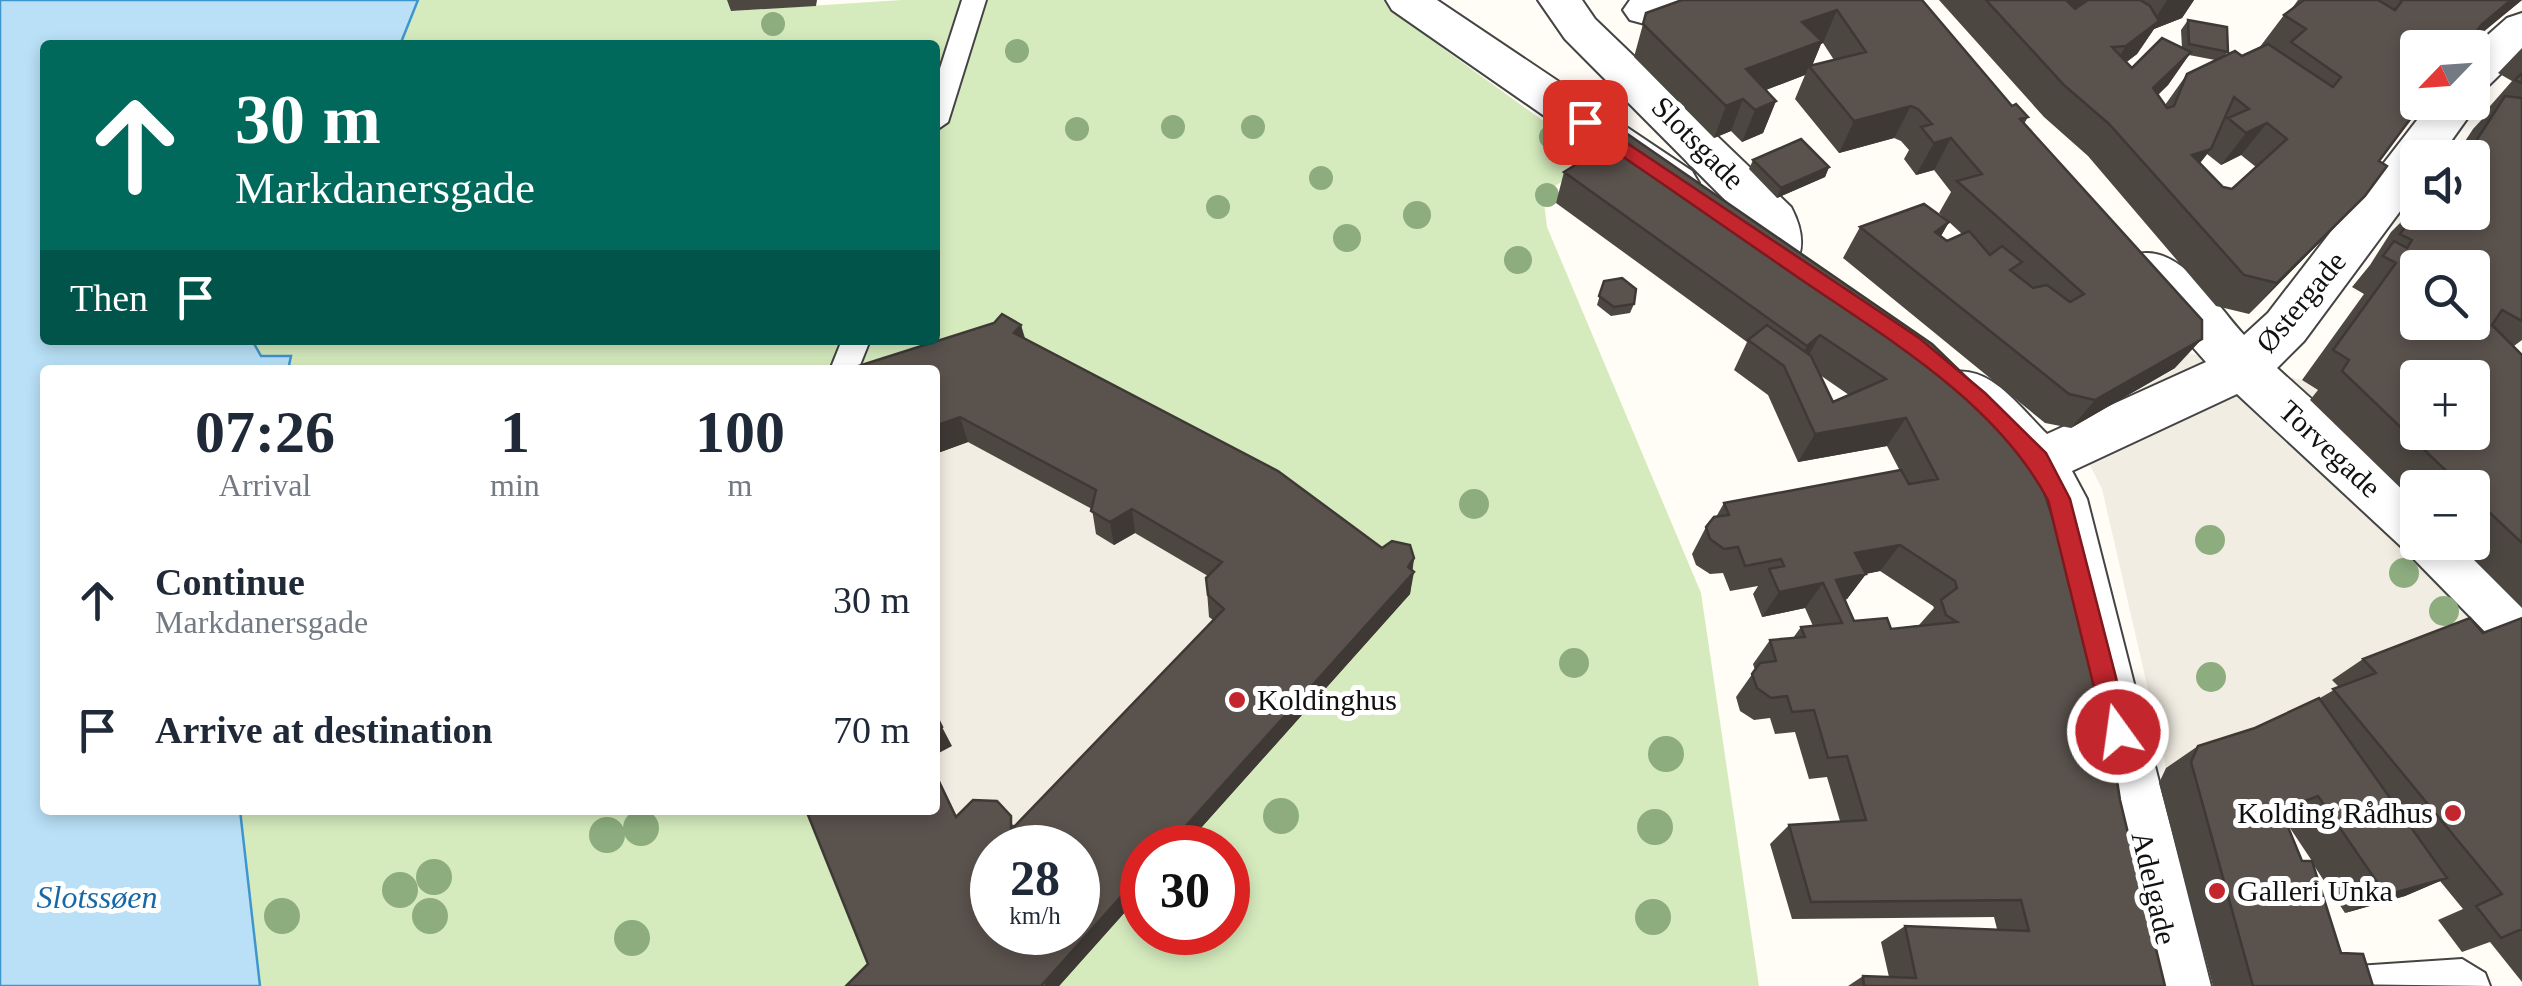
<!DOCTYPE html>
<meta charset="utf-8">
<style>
:root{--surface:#fff;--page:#f2f2f3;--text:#1f2937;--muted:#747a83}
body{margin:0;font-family:"Times New Roman",serif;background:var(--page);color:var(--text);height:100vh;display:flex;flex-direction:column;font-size:38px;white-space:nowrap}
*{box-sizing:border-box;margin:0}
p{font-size:32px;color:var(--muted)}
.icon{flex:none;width:55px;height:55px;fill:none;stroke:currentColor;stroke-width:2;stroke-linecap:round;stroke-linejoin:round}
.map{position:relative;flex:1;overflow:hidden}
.panel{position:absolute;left:40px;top:365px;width:900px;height:450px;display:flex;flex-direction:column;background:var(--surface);border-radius:10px;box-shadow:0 5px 15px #0003}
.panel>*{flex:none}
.banner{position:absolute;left:40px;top:40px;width:900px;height:305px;border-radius:10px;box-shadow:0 5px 15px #0003;background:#00695c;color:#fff;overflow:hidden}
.needle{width:65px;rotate:245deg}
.fabs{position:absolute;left:2400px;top:30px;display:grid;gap:20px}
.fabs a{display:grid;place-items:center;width:90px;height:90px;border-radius:10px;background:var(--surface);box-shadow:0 5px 15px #0003;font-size:50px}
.speed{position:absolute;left:970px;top:825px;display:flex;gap:20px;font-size:50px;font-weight:700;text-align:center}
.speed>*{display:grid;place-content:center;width:130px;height:130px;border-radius:50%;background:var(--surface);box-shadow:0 5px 15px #0003;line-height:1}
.speed small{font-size:25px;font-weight:400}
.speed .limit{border:15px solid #d22;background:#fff;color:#111}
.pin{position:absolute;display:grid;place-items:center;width:85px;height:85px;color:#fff;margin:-42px;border-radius:20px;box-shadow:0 5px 15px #0006}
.me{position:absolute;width:110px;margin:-55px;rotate:346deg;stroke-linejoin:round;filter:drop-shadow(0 0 8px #0008)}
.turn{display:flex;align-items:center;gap:35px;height:210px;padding:0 30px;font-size:45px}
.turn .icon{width:130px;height:130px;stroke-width:2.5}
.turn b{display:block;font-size:70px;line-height:85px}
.then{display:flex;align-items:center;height:95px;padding:0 30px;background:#0003;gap:20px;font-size:38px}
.eta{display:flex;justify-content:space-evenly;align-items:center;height:170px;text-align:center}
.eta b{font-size:60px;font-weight:700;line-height:70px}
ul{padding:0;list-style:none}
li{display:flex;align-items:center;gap:30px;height:130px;padding:0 30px}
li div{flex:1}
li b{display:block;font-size:38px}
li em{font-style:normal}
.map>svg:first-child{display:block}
.green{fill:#d5ebbd;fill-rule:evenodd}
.plaza{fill:#f1ede2}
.water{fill:#b9e0f7;stroke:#3f96cf;stroke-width:2.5}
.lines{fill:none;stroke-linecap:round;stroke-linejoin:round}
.lane-casing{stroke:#444;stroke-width:4}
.street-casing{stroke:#444;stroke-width:4}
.lane{fill:#fff;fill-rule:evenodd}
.street{fill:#fff;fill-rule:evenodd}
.tree{fill:#8dad7f}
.wall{fill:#4d4742;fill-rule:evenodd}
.shaded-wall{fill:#3f3936}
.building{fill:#5a524d;stroke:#3f3936;stroke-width:2.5;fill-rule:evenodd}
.route{fill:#c4262e;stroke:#7f191e;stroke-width:2.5}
.poi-dot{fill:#c4262e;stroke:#fff;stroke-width:4}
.labels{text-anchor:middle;stroke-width:10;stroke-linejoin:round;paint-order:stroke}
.street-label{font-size:30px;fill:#111;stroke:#fff}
.poi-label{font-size:30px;fill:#111;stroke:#fff;text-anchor:start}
.water-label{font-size:32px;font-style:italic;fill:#1768a6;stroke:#fff}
</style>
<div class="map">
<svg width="2522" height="986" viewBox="0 0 2522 986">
<rect width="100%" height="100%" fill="#fffdf5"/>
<path class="green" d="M418,0H733L732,11L902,0H1429L1441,47L1596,159L1543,194L1547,227L1701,593L1759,986H260L240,810H935V370H288L291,356H261L252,340H935V45H400ZM992,848H1078V932H992ZM1142,848H1228V932H1142Z"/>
<path class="plaza" d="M2175,350L2302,380L2318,390L2418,542L2491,637L2333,680L2344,693L2166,768L2102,489L2071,428L2175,369Z
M968,442L1101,514L1096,534L1114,545L1135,533L1226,586L1224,629L1018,846L965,834L935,771V755L951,746L935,732V454Z"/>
<path class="water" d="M0,0H418L400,45H45V340H252L261,356H291L288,370H45V810H240L260,986H0Z"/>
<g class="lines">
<g class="lane-casing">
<path id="lane" d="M962,0H986L948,122L935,131V84Z
M842,340H870L858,370H830Z
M2462,959L2485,973L2490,986L2339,984L2344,971L2357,966Z"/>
</g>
<g class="street-casing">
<path id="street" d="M1386,0H1437L1692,171L1699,183L1692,195L1675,200L1658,195L1392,10Z
M1538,0H1582L1595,19L1791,207C1801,226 1806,246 1795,265L1778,271L1761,265L1753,252L1751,226L1565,39Z
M1630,0H1698L1692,10L1645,24L1630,20L1623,10Z
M2522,13V53L2488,86L2472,90V49L2507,18Z
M2472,91L2479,102L2439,158H2418V187L2304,341L2277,368L2418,495V542H2469L2522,591V655L2501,648L2406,551L2237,394L2072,471L2087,499L2211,986H2143L2032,501L2019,476L1946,404L1939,389L1946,374C1988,360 2019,407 2047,434L2206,362L2134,281L2127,268L2134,255C2179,241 2216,305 2244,335L2268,313L2431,102H2472Z"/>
</g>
<use href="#lane" class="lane"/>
<use href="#street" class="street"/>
</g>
<g class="tree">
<circle cx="773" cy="24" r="12"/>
<circle cx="1017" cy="51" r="12"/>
<circle cx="1173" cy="127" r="12"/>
<circle cx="1253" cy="127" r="12"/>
<circle cx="1077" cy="129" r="12"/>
<circle cx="1551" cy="137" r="12"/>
<circle cx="1321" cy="178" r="12"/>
<circle cx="1547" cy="195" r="12"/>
<circle cx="1218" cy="207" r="12"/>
<circle cx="1417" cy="215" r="14"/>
<circle cx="1347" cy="238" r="14"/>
<circle cx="1518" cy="260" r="14"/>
<circle cx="1474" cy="504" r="15"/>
<circle cx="2210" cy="540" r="15"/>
<circle cx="2404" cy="573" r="15"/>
<circle cx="2444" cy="611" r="15"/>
<circle cx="1574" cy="663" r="15"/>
<circle cx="2211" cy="677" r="15"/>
<circle cx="1666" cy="754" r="18"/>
<circle cx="1281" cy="816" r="18"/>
<circle cx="1655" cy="827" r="18"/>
<circle cx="641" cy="828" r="18"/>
<circle cx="607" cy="835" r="18"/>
<circle cx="434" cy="877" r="18"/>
<circle cx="400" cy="890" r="18"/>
<circle cx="282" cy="916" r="18"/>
<circle cx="430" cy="916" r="18"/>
<circle cx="1653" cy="917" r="18"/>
<circle cx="632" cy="938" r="18"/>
</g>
<path class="wall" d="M727,0H817L816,6L731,11Z
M1922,0L2012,106L2028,117L2024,124L2175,368L2071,428L2045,423L1843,258L1860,227L1948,221L1939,213L1951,192L1934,170L1916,175L1904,159L1909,150L1901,141L1894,138L1839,153L1795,99L1805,75L1766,90L1776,101L1763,133L1742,142L1731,131L1714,138L1634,57L1646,13ZM1823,43L1834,60L1812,66L1821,44ZM1949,222L1962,234L1947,241L1941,236Z
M1939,0H2194L2182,18L2154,29L2137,54L2126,62L2132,68L2182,48L2181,30L2188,20L2228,52L2225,55L2242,56L2259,48L2284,15L2290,11L2298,0H2522L2464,48L2379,161L2365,196L2249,314L2216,306L2088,156L2044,117ZM2189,55L2215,60L2187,74L2165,105L2158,95L2168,85ZM2207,154L2221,165L2241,155L2256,167L2232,189L2223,187L2200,163Z
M2522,48V340L2514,346L2522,355V608L2456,542H2472V488H2418V505L2310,400L2318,390L2302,380L2364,294L2352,287L2370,265L2391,232L2418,205V212H2472V158H2454L2473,129L2487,114L2484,113L2512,81L2498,73Z
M1753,160L1829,167L1825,177L1777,198L1749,169Z
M1564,172L1932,344L2109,682L2103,687L2120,800L2165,986H1848L1863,976L1889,977L1881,942L1905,926L1997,929L1994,917L1792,919L1770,844L1789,825L1840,821L1827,777L1809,779L1795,732L1775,734L1770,718L1754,720L1740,711L1736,697L1755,670L1753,664L1770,640L1793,638L1801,627L1813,626L1805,608L1762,617L1753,594L1758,586L1730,591L1723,573L1710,574L1696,565L1692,554L1706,527L1716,517L1724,503L1900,471L1887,446L1798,462L1768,395L1734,370L1747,342L1556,203ZM1820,375L1849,395L1833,402ZM1880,571L1933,606L1934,608L1919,625L1891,629L1854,621L1845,600L1847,599L1866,574Z
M1604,281L1634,304L1630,313L1611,316L1597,305Z
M1021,325L1025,338L1382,548L1414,558L1410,594L1183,848H1142V893L1059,986L868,964L957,816L1015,825L1213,620L1209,617L1206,578L1208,576L1135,533L1114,545L1096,534L1092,509L968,442L935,454Z
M2522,618V982L2490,942L2462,952L2438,920L2463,909L2440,881L2405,896L2345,913L2313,864L2341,953L2373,986H2213L2159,783L2166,768L2198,746L2255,728L2320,698L2339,687L2332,680L2363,659L2483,633ZM2286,822L2312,861H2302Z"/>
<path class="shaded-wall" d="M2055,0H2095L2040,26Z
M2167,0H2194L2182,18L2154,29L2137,54L2105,79L2126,46L2148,30Z
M2511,0H2522L2463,48L2482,24Z
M1837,10L1823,43L1821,44L1811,68L1809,66L1805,75L1734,102L1746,69L1802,22Z
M2191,52L2168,85L2130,120L2153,88Z
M1743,99L1731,131L1714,138L1726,106Z
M1776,101L1763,133L1742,142L1755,110Z
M1911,106L1894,138L1839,153L1854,121Z
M2267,123L2241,155L2221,165L2246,133Z
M1951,138L1934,170L1916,175L1934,143Z
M2211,149L2186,181L2192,155Z
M1829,167L1825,177L1777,198L1781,188Z
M2365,196L2335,227L2249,314L2277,283Z
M1949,222L1931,253L1935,232Z
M1021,325L1027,351L1014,333Z
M1820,335L1804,364L1792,375L1807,346Z
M2202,339L2175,368L2071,428L2095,400Z
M960,417L968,442L935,454V426Z
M1906,418L1887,446L1798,462L1815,434Z
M1132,509L1135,533L1114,545L1110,522Z
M1900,545L1880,571L1837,579L1855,553Z
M1414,558L1411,575L1414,572L1410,594L1183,848H1166Z
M1866,574L1847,599L1832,602L1836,580Z
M1823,583L1805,608L1762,617L1779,592Z
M942,727L952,746L935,755V731Z
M2318,796L2281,816V810Z
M1142,873V893L1059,986H1043Z
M2447,878L2405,896L2345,913L2386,895Z"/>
<path class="building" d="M1682,0H1922L2012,106L2016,104L2028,117L2020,119L2202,320V339L2095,400L2069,394L1860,227L1924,204L1949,222L1935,232L1947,241L1969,231L1990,255L2002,246L2022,262L2010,270L2033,288L2047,285L2070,302L2084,294L1957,181L1982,174L1951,138L1934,143L1921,127L1932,124L1918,109L1911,106L1854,121L1809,66L1866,52L1837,10L1802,22L1822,41L1746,69L1776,101L1755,110L1743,99L1726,106L1643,24L1646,13Z
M1986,0H2066L2075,9L2088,0H2140L2150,6L2159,21L2126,46L2112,47L2132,68L2162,38L2191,52L2153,88L2167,108L2174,106L2187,74L2235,51L2242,56L2268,44L2333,87L2341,77L2291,42L2306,29L2284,15L2304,0H2378L2395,10L2402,1L2400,0H2511L2482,24L2464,48H2418V102H2423L2379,161L2387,166L2365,196L2277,283L2244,275L2109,124L2064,85ZM2234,97L2249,109L2228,118L2246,133L2267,123L2287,139L2232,189L2223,187L2192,155L2211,149Z
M2188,20L2227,27L2228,52L2189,44Z
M2522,73V83L2515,80Z
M2505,96L2522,98V321L2502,310L2492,325L2522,355V543L2472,496V488H2464L2342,371L2349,360L2333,350L2396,263L2383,256L2394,241L2407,248L2412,240L2400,234L2410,220L2421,225L2424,221L2411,215L2418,207V212H2472V158H2465ZM2418,268H2472V322H2418ZM2418,378H2472V432H2418Z
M1626,133L1932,344L1990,400L2033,460L2109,682H2102L2120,800L2165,986H1864L1863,976L1916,978L1905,926L2029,931L2021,900L1811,902L1789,825L1866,820L1847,756L1828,758L1814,710L1792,712L1787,696L1771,698L1757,688L1752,674L1760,663L1776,661L1770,640L1805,637L1801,627L1842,623L1823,583L1779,592L1769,569L1784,566L1781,559L1745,566L1738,547L1724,549L1710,539L1706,527L1714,517L1729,515L1724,503L1901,470L1909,484L1938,479L1906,418L1815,434L1784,366L1748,340L1767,325L1811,356L1833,402L1886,379L1820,335L1807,346L1564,172ZM1900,545L1955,581L1957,588L1941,600L1946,615L1957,622L1891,629L1887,618L1854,621L1836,580L1866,574L1855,553Z
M1801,139L1829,167L1781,188L1753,160Z
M1622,278L1636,289L1634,304L1614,307L1599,296L1604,281Z
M1002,314L1021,325L1014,333L1278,471L1382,548L1392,541L1410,545L1414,558L1408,567L1414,572L1166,848H1142V873L1042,985L1043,986H846L868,964L806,810H935V773L956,817L973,800L997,801L1011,816V830L1224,609L1208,595L1206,578L1222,562L1132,509L1110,522L1091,511L1096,490L960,417L935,426V370H846L994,323ZM992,848H1078V932H992Z
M2470,618L2483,633L2522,618V929L2501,938L2476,906L2502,894L2333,689L2376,673L2363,659Z
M2319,698L2447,878L2386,895L2318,796L2281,810L2302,861H2312L2341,953L2363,954L2373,986H2253L2191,762L2198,746L2255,728Z
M935,713L942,727L935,731Z"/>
<path class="route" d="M1585,115L1919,338L1985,393L2046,453L2070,499L2130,732L2127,740L2118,744L2109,740L2105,732L2048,500C1995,400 1883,336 1793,274C1721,224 1650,175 1578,126L1575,122Z"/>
<g class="poi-dot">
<circle cx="1237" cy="700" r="10"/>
<circle cx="2453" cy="813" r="10"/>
<circle cx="2217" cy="891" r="10"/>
</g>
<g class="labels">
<g class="street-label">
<text transform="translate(1698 143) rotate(45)" y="10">Slotsgade</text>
<text transform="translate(2301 302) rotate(-50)" y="10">Østergade</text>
<text transform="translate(2330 449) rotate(43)" y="10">Torvegade</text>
<text transform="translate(2154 888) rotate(77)" y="10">Adelgade</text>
</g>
<g class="poi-label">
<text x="1257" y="710">Koldinghus</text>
<text x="2433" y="823" text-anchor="end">Kolding Rådhus</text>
<text x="2237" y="901">Galleri Unka</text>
</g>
<g class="water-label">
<text x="97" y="908">Slotssøen</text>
</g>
</g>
</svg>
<div class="fabs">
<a><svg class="needle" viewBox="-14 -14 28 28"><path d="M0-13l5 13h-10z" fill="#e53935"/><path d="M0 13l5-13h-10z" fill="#747a83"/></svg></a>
<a><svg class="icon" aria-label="sound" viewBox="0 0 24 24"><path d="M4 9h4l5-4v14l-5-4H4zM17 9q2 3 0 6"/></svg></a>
<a><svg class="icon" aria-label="search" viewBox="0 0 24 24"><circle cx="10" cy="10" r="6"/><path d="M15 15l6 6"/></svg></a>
<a>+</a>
<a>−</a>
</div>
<div class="speed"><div>28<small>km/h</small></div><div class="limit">30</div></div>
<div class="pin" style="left:1585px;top:122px;background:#d93025"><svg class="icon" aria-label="arrive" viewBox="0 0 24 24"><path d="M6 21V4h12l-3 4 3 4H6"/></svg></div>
<svg class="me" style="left:2118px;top:732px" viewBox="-20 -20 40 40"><circle r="17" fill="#c4262e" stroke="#fff" stroke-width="3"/><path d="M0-11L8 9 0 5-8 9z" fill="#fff"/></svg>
<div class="banner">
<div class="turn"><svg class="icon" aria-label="ahead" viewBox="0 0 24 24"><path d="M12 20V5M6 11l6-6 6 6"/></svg><div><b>30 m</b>Markdanersgade</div></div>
<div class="then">Then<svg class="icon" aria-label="arrive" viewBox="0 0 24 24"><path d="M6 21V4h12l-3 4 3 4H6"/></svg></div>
</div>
<section class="panel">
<div class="eta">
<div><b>07:26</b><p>Arrival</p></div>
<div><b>1</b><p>min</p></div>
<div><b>100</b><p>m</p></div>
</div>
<ul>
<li><svg class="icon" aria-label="ahead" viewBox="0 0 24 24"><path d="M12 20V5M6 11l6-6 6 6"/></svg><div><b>Continue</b><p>Markdanersgade</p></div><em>30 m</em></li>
<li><svg class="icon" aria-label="arrive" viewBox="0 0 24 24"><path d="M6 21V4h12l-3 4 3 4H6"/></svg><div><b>Arrive at destination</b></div><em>70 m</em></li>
</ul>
</section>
</div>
